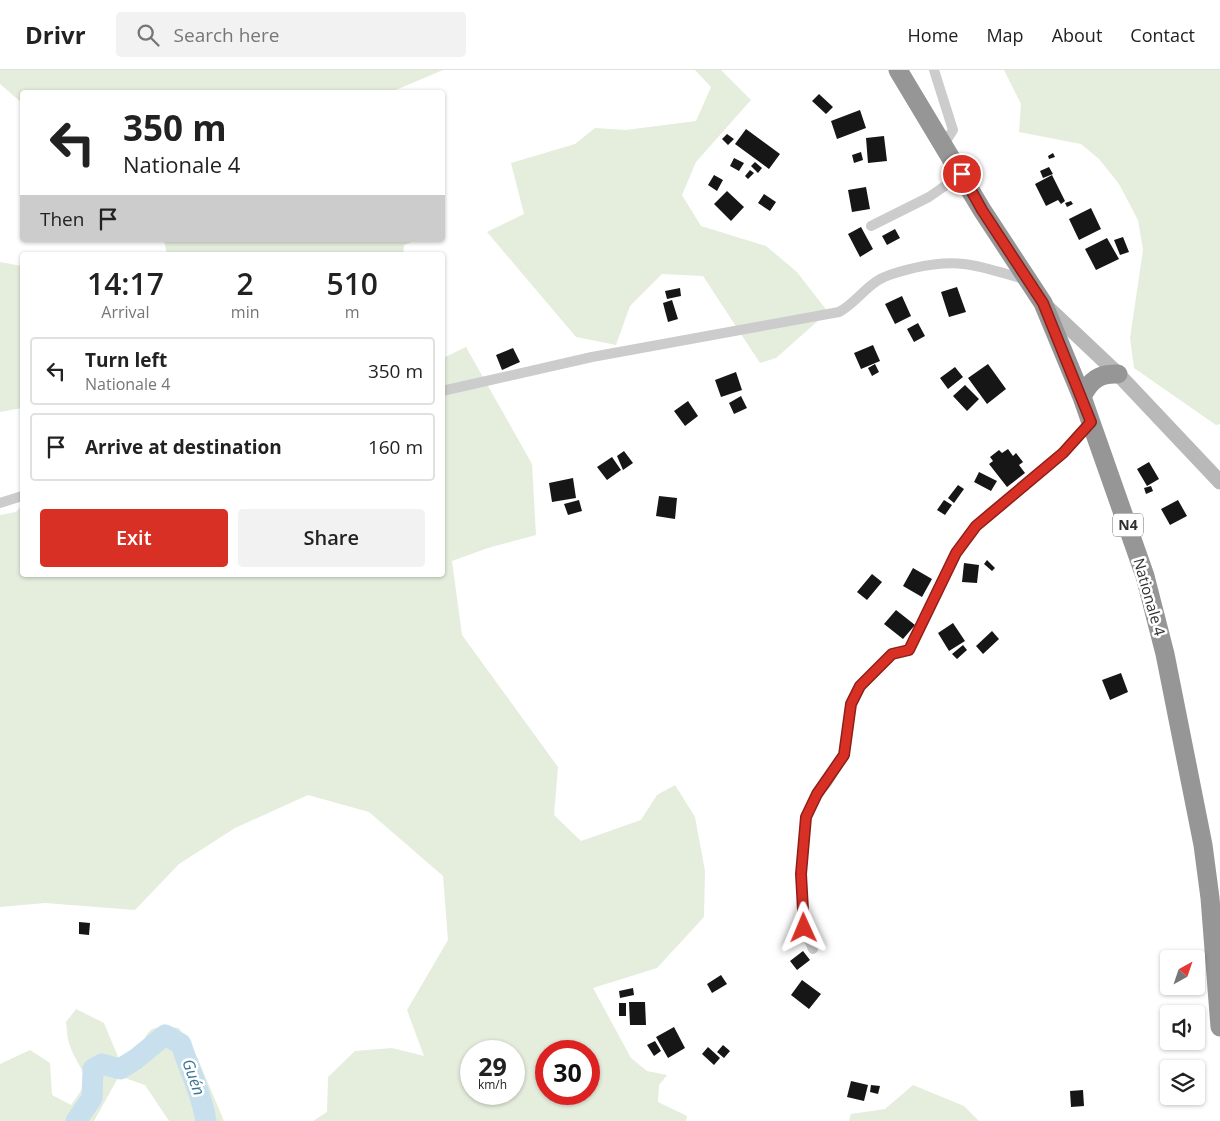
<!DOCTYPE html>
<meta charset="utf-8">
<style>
:root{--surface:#fff;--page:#f2f2f2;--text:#222;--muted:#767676;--line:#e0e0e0;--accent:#d93025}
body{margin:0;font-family:"Open Sans",sans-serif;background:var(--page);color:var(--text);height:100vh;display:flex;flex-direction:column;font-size:19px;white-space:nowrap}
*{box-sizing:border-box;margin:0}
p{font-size:16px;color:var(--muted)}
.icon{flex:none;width:28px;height:28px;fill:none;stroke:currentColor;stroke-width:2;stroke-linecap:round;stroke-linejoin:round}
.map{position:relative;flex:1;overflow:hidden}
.side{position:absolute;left:20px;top:182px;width:425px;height:325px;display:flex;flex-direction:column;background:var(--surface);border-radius:5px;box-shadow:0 1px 4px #0004}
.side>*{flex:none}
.banner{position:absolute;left:20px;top:20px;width:425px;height:152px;border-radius:5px;box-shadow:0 1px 4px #0004;background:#fff;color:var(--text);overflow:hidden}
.needle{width:32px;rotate:40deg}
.controls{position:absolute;left:1160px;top:880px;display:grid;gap:10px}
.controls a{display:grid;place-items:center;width:45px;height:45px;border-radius:5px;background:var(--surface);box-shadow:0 1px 4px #0004;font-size:25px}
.speed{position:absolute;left:460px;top:970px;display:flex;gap:10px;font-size:25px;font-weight:700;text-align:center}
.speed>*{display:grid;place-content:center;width:65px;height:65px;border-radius:50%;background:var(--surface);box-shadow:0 1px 4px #0004;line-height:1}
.speed small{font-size:12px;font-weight:400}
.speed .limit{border:8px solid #d22;background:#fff;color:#111}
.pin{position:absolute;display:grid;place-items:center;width:42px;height:42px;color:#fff;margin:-21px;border:2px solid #fff;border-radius:50%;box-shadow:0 1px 5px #0007}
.me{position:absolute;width:55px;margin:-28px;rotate:359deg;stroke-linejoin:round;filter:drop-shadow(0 0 4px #0008)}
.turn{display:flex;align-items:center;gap:18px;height:105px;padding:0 20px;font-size:22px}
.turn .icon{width:65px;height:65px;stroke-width:2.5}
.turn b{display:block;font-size:35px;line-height:42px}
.then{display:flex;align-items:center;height:48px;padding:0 20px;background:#0003;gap:10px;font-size:19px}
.eta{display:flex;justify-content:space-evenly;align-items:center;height:85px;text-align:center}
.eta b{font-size:30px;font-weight:600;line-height:35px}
.button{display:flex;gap:10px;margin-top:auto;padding:10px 20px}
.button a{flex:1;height:58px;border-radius:5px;background:var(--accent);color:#fff;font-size:20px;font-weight:600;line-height:58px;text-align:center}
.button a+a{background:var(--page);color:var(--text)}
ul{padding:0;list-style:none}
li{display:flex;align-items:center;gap:15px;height:68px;margin:0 10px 8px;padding:0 10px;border:2px solid var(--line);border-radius:5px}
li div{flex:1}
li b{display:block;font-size:19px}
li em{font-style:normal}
header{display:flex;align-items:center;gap:30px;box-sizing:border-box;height:70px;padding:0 25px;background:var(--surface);border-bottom:1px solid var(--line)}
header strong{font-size:24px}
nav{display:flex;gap:28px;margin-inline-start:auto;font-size:18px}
.search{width:350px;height:45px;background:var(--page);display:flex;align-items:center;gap:12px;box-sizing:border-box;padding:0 18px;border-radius:5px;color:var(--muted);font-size:19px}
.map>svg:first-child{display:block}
.green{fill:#e5eddd;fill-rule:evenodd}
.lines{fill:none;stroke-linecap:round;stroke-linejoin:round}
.river{stroke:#c8dfed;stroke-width:21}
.building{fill:#161616}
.street{stroke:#ccc;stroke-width:10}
.secondary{stroke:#b9b9b9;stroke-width:15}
.highway{stroke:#969696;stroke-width:19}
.route-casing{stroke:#8d1f18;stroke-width:12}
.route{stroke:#d93025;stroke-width:9}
.labels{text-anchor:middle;stroke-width:5;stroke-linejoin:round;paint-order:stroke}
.shield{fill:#fff;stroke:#6d6d6d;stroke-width:1}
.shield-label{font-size:14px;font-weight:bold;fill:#2f2f2f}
.street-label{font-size:15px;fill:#2f2f2f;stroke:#fff}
.water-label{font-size:16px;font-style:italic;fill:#3a7394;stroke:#fff}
</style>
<header>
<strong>Drivr</strong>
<div class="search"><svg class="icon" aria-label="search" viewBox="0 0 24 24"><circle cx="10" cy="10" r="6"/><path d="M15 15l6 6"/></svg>Search here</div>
<nav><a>Home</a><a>Map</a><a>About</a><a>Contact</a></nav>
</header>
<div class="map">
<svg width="1220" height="1051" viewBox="0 0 1220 1051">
<rect width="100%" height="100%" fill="#fff"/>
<path class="green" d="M0,0H443L391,22H22V33L0,14Z
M695,0H721L751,30L696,92L682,125L701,156L766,176L797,202L828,242L776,288L760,293L703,206L662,204L630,236L616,275L576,267L487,162L524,144L511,93L575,74L595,58L626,60L696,51L711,17Z
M1004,0H1220V354L1216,355L1134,298L1130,268L1143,180L1138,150L1119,114L1099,89L1081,74L1019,62L1021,34Z
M164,170H417L404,175L403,185H167Z
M0,192L22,196V338L0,342Z
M466,277L532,394L536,465L488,478L452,491L462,565L558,697L554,745L581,771L641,750L657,725L675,715L695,747L705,801L704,847L657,898L593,918L631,988L647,1001L667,1005L659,1015L658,1032L687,1046L686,1051H313L327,1042L328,1007L355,981L392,978L424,986L407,940L448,870L443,806L369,742L308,725L235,758L179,794L135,840L45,833L0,837V445L16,442L22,435V505H442L443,288ZM471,981H514V1024H471ZM546,981H589V1024H546Z
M76,939L104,953L119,989H136C150,962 142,954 179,958L197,987L224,1051H169L145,1015L119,1006L94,1051H0V994L30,980L50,993L52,1025L71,1035C96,1003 81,1006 70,976C67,969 67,960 66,952Z
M913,1015L964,1036L979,1051H849L851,1044L885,1039Z"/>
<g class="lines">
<path class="river" d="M76,1051L92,1028L93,999L102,994L120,999L136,989L165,965L181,974C189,1000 202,1024 206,1051"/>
</g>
<path class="building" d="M819,24L833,37L826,44L812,31Z
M860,40L866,58L837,69L831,51Z
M746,59L780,84L769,99L735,74Z
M727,64L734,69L728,75L722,69Z
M884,66L887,91L868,93L866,68Z
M861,82L863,90L854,93L852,85Z
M1053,83L1055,87L1049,89L1048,86Z
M734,88L744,93L739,101L730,96Z
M755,92L762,98L758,103L751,96Z
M1049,97L1053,104L1043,108L1040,101Z
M750,100L754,103L748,109L745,106Z
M714,105L723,110L717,121L708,115Z
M1052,105L1065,131L1061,134L1058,130L1046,136L1035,114Z
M866,117L870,139L852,142L848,120Z
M727,121L744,137L731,151L714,134Z
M764,124L776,132L770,141L758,133Z
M1071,131L1073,134L1067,137L1065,133Z
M1091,138L1101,159L1079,170L1069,149Z
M861,157L873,179L860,187L848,164Z
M895,159L900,168L887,175L882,166Z
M1123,167L1129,182L1120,185L1114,170Z
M1107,168L1119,189L1096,200L1085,179Z
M957,217L966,242L949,247L941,222Z
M680,218L681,226L667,229L665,221Z
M902,226L911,246L895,254L885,234Z
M672,230L678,249L668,252L663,233Z
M918,253L925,266L914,272L907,259Z
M873,275L880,291L861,299L854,283Z
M513,278L520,292L502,300L496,285Z
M875,294L879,302L872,306L868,298Z
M988,294L1006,319L987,334L968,308Z
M955,297L963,307L948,319L940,308Z
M736,302L742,320L721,327L715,310Z
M965,315L979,329L967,341L953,326Z
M741,326L747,338L734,344L729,333Z
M688,331L698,346L685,356L674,341Z
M1008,379L1013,386L1016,383L1023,392L1019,395L1025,403L1007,417L989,394L993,391L990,387L999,380L1002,383Z
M624,381L633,393L623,400L617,386Z
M612,387L621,400L607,410L597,397Z
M1149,392L1159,409L1147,416L1137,399Z
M979,402L997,411L991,421L974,412Z
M573,408L576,428L552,432L549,413Z
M958,415L964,419L954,433L948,428Z
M1151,416L1153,421L1146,424L1144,418Z
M659,426L677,428L675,449L656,446Z
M579,430L582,441L568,445L564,434Z
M944,430L952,435L945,445L937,440Z
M1178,430L1187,446L1170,455L1161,439Z
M987,490L995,498L992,501L984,494Z
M964,493L979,495L977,513L962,512Z
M913,498L932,509L922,527L903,516Z
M872,504L882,512L867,530L857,522Z
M896,540L915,555L903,569L884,554Z
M953,553L965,571L949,581L938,563Z
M992,561L999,569L983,584L976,576Z
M963,575L967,580L957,589L952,584Z
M1121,603L1128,622L1110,630L1102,610Z
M79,852L90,853L89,865L79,864Z
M803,881L810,890L797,900L790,891Z
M721,905L727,914L712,923L707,914Z
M802,910L821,924L809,939L791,925Z
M633,918L634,925L620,928L619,921Z
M629,932H645L646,955H630Z
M619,933H626V946H619Z
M674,957L685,978L668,988L656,967Z
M655,971L661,981L654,986L647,975Z
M723,975L730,981L724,988L717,982Z
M708,977L720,988L714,995L702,984Z
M851,1011L868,1015L864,1031L847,1027Z
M871,1015L880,1016L878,1024L870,1022Z
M1083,1020L1084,1036L1071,1037L1070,1021Z"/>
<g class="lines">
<path class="street" d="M934,0L953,60L944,74
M871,156L929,127L962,104
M442,321L592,287L839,242C854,234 863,220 877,211C887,204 902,201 914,198C962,187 981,197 1027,210
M0,433L22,426
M813,879L804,858L801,804L806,747L817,724L827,713L844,685L851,634L860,617L892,584L909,580L956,483L976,456L1063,383L1091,352"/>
<path class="secondary" d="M1046,236L1118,304L1220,412"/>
<path class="highway" d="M898,0L982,140L1043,233L1082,327L1145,506L1165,584L1203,775L1210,828L1220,957
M1082,327C1090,310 1100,303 1118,304"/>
</g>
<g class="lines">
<g class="route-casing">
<path id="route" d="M804,858L801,804L806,747L817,724L844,685L851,634L860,616L892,584L909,580L956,483L976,456L1063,383L1091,352L1043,233L982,140L962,104"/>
</g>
<use href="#route" class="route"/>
</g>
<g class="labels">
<rect class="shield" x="1113" y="443.5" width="30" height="23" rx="4"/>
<g class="shield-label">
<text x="1128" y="460">N4</text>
</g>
<g class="street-label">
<text transform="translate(1149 527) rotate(74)" y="5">Nationale 4</text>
</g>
<g class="water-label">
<text transform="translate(194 1007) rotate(70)" y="6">Guén</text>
</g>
</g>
</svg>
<div class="controls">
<a><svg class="needle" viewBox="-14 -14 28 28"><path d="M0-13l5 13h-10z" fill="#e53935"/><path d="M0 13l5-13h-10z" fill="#767676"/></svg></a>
<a><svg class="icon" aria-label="sound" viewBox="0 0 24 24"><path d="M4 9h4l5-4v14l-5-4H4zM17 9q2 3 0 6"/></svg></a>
<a><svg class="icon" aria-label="layers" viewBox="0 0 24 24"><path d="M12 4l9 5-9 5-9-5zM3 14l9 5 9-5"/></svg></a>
</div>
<div class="speed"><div>29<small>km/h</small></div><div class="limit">30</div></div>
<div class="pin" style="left:962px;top:104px;background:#d93025"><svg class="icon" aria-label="arrive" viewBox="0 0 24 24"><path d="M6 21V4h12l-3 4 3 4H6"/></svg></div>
<svg class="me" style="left:804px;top:858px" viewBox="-20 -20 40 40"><path d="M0-17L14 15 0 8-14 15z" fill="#d93025" stroke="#fff" stroke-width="4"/></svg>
<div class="banner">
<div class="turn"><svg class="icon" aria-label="left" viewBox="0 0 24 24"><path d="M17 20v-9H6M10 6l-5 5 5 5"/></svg><div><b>350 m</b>Nationale 4</div></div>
<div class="then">Then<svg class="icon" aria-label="arrive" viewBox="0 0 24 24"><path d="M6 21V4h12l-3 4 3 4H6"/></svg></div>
</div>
<section class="side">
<div class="eta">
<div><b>14:17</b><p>Arrival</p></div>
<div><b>2</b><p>min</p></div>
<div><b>510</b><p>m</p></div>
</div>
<ul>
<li><svg class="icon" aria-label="left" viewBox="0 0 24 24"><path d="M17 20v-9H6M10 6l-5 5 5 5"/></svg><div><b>Turn left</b><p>Nationale 4</p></div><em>350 m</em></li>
<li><svg class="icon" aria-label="arrive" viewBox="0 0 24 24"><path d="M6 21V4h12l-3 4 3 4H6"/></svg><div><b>Arrive at destination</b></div><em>160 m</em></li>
</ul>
<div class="button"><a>Exit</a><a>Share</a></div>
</section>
</div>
